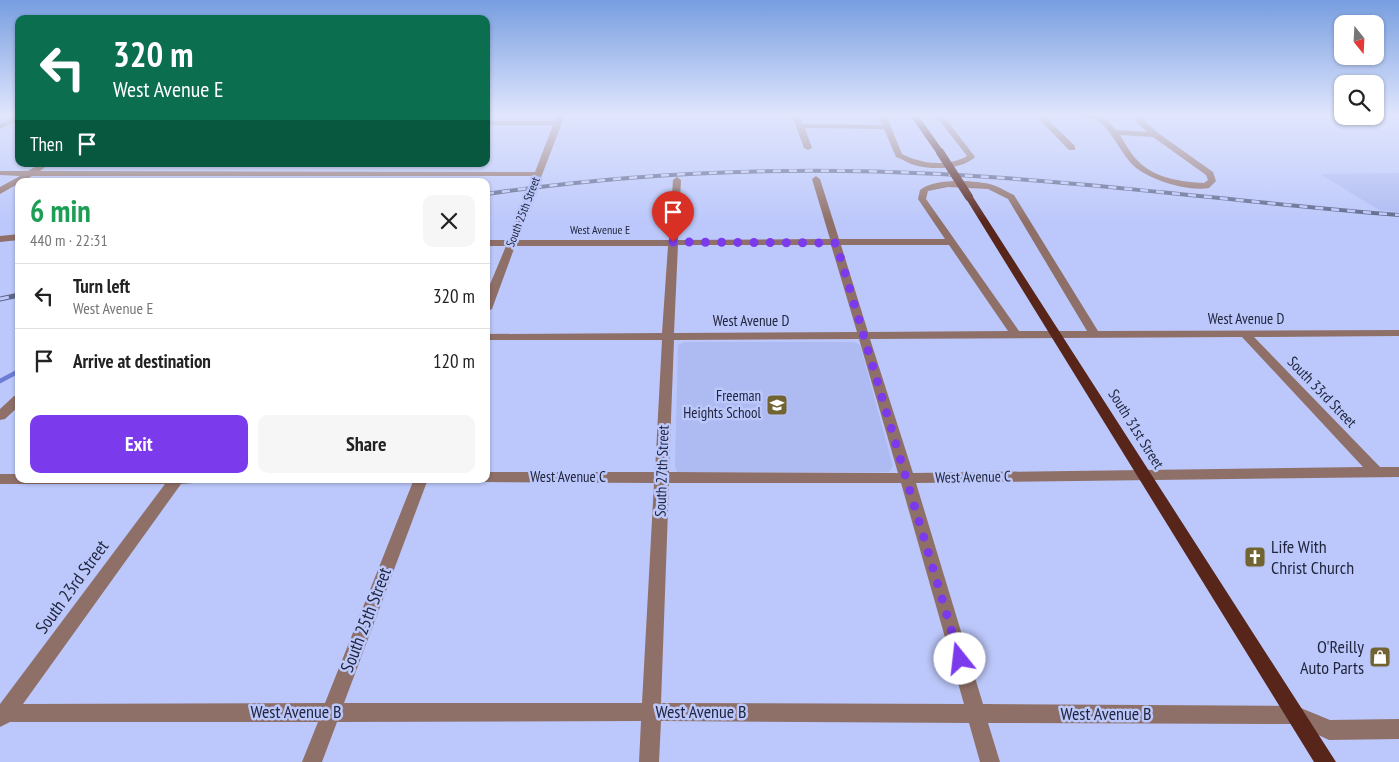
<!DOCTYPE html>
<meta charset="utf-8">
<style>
:root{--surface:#fff;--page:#f6f6f6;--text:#222;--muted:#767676;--line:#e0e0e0;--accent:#7c3aed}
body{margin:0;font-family:"PT Sans Narrow",sans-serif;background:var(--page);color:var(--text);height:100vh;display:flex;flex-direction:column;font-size:19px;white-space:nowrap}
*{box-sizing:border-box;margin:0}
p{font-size:16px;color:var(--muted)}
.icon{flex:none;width:28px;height:28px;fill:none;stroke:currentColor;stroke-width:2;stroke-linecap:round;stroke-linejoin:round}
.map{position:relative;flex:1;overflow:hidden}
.details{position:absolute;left:15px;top:178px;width:475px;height:305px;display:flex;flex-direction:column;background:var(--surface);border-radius:10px;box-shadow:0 1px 4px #0004}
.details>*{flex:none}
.banner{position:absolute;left:15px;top:15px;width:475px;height:152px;border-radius:10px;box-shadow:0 1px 4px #0004;background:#0b6e4f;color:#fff;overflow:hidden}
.needle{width:32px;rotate:162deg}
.buttons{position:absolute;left:1334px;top:15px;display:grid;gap:10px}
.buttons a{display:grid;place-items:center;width:50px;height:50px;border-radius:10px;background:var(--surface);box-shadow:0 1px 4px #0004;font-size:25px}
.pin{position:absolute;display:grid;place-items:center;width:42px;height:42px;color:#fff;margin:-51px -21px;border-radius:50% 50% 50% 0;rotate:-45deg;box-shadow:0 0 5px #0007}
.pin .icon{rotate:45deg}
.me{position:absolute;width:55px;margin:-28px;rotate:344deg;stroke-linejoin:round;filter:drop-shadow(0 0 4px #0008)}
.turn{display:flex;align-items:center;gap:18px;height:105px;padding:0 15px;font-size:22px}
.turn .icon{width:65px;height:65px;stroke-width:2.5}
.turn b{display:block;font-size:35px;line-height:42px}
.then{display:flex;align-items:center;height:48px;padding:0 15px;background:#0003;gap:10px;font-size:19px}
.round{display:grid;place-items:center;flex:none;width:52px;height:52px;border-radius:10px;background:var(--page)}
.headline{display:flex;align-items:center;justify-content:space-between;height:85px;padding:0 15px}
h1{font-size:30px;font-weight:700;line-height:38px;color:#1e9e55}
.cta{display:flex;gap:10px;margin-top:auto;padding:10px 15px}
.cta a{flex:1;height:58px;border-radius:10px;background:var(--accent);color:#fff;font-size:20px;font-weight:700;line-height:58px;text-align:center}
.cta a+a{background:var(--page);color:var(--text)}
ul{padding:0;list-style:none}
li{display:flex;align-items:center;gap:15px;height:65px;padding:0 15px;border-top:1px solid var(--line)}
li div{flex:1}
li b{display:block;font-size:19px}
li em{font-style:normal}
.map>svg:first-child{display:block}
.built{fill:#aebbf2}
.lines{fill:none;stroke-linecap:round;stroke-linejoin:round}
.stream{stroke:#6e7dd4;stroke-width:4.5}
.minor{fill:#8f7068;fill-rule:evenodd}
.major{fill:#57251a;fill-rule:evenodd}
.rail-far1-casing{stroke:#60688b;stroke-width:4}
.rail-casing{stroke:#60688b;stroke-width:5}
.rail-far1{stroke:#bcc8fb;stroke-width:2.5;stroke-dasharray:8;stroke-linecap:butt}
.rail{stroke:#bcc8fb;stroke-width:3;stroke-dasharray:9;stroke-linecap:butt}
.major-bridge{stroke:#57251a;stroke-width:8}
.route{stroke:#7c3aed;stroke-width:9;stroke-dasharray:0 16.2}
.labels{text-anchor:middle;stroke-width:5;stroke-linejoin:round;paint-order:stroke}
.far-street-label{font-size:12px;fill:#21263e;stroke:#bcc8fb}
.street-label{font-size:15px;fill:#21263e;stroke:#bcc8fb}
.poi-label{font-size:15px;fill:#21263e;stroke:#bcc8fb;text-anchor:end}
.near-poi-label{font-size:18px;fill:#21263e;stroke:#bcc8fb;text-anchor:start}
.near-street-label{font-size:18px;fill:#21263e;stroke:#bcc8fb}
</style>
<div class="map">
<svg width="1399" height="762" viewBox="0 0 1399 762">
<rect width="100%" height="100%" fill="#bcc8fb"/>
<path class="built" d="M1399,173V212L1379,210L1320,174Z
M684,342H854L860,345L893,466L889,472H677L675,466L678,345Z"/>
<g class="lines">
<path class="stream" d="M0,381L19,371"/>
<path class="minor" d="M19,115V120L0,129V124Z
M557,115H565L517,240H669L673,180L677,177L681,180L678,240L830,239L812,179L816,176L820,179L839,239H945L918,199L920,190C934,178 975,180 993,185C1000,187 1007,192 1014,195L1098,331L1399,330V336L1254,337L1380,467H1399V477L916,483L983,704L1296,706L1330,720L1399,719V739L1329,740L1295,724L988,723L1000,762H980L969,723L661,721L659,762H639L641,721L337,722L322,762H302L318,722H10L0,727V704L165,484H0V474H19V479H195L193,483L181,484L23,704L325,703L414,479H428L344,703H642L654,483L486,482L480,479H486V472H655L662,340H486V334L662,333L668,246H515L492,309L486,312V294L506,246H486V240H508L533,176H32L0,194V187L20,176L0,175V171H28L40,164H49L40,171L535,172L553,125H486V121H555ZM948,187L988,189L1008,199L1087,331H1019L926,199L928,191ZM678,245H831L857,332L674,333ZM841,245H949L1008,331L868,332ZM1242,337L1363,467L913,473L870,339ZM859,339L898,473L669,472L674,340ZM669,483H901L964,704L661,703Z
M792,115H800L803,124L882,125L878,115H886L902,154C907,156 912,159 918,160C931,165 955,164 967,156L964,152L935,115H943L975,157C962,170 931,170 914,165C908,163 902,159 896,157L884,129L805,128L812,148L808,150L804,148Z
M1035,115H1043L1075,146V150H1069Z
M1078,115L1103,116L1116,130L1147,132L1133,119L1140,117L1158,133L1213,172L1216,181L1209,188C1188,192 1144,179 1130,162C1119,149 1113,134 1100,122C1094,117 1085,119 1078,115ZM1120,135L1153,137L1206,175L1208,180L1204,183C1182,182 1154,178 1138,161C1130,153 1125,143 1120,135Z
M19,234V240L0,242V236Z
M19,395V406L5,419L0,420V409L14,396Z"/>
<path class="major" d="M910,115H918L944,152L943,154H937Z
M969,194L973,197L1336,762H1314L965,197Z"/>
<g class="rail-far1-casing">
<path id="rail-far1" d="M486,194C637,172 788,166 940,174C1094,182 1246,203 1399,215"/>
</g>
<g class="rail-casing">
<path id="rail" d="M0,299L19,295"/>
</g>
<use href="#rail-far1" class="rail-far1"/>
<use href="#rail" class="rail"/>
<path class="major-bridge" d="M940,152L969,197"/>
</g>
<linearGradient id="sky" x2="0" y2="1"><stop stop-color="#779ee0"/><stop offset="0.52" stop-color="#e1e6fd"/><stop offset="1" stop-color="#e1e6fd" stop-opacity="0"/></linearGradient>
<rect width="1399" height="222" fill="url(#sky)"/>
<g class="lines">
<path class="route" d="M673,242L836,243L960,659"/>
</g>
<defs>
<g id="school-square" transform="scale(1.125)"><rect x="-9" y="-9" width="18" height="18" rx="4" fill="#726432" stroke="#bcc8fb"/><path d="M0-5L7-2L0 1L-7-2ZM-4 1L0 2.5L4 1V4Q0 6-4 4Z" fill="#fff"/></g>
<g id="church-square" transform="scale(1.125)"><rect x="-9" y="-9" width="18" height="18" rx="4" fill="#726432" stroke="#bcc8fb"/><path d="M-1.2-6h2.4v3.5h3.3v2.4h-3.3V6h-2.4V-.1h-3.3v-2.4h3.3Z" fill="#fff"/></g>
<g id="shop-square" transform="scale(1.125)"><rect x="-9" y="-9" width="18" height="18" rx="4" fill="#726432" stroke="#bcc8fb"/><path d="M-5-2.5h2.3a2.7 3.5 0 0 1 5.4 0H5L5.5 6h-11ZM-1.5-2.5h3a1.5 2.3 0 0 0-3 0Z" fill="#fff"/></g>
</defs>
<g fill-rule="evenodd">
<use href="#school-square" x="777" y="405"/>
<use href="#church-square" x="1255" y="557"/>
<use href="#shop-square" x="1380" y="657"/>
</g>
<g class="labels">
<g class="far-street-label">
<text transform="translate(523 212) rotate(-69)" y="4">South 25th Street</text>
<text x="600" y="234">West Avenue E</text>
</g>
<g class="street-label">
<text x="1246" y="324">West Avenue D</text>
<text x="751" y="326">West Avenue D</text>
<text transform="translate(1322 392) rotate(46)" y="5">South 33rd Street</text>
<text transform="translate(1136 429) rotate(58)" y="5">South 31st Street</text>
<text transform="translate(662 471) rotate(-88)" y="5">South 27th Street</text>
<text x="568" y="482">West Avenue C</text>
<text transform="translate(973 477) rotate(-1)" y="5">West Avenue C</text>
</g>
<g class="poi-label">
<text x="761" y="401">Freeman<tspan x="761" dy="17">Heights School</tspan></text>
</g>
<g class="near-poi-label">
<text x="1271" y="553">Life With<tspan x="1271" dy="21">Christ Church</tspan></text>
<text x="1364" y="653" text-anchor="end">O'Reilly<tspan x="1364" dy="21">Auto Parts</tspan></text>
</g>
<g class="near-street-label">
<text transform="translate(72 587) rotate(-54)" y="6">South 23rd Street</text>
<text transform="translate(366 620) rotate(-69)" y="6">South 25th Street</text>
<text x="296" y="718">West Avenue B</text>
<text x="701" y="718">West Avenue B</text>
<text x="1106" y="720">West Avenue B</text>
</g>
</g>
</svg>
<div class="buttons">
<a><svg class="needle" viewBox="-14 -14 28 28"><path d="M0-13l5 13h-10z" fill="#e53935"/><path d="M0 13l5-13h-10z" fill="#767676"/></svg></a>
<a><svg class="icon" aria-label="search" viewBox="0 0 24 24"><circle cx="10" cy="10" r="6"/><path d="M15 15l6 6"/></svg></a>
</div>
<div class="pin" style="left:673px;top:242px;background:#d93025"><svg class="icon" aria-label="arrive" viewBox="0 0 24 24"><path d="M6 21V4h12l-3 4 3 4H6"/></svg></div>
<svg class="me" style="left:960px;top:659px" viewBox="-20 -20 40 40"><circle r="19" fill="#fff"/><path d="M0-13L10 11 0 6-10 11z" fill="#7c3aed"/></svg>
<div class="banner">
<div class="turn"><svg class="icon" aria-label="left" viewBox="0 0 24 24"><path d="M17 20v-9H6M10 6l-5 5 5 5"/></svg><div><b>320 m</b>West Avenue E</div></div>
<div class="then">Then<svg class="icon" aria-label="arrive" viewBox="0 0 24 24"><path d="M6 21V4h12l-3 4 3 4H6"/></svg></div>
</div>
<section class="details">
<div class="headline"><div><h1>6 min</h1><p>440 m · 22:31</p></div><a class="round"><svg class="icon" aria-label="close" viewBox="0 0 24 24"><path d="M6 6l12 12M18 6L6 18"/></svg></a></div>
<ul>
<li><svg class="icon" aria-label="left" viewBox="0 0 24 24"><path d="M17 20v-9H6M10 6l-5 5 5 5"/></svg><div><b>Turn left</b><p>West Avenue E</p></div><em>320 m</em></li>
<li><svg class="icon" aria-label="arrive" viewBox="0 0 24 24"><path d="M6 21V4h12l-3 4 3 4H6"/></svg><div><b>Arrive at destination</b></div><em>120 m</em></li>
</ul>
<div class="cta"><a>Exit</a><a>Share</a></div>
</section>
</div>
